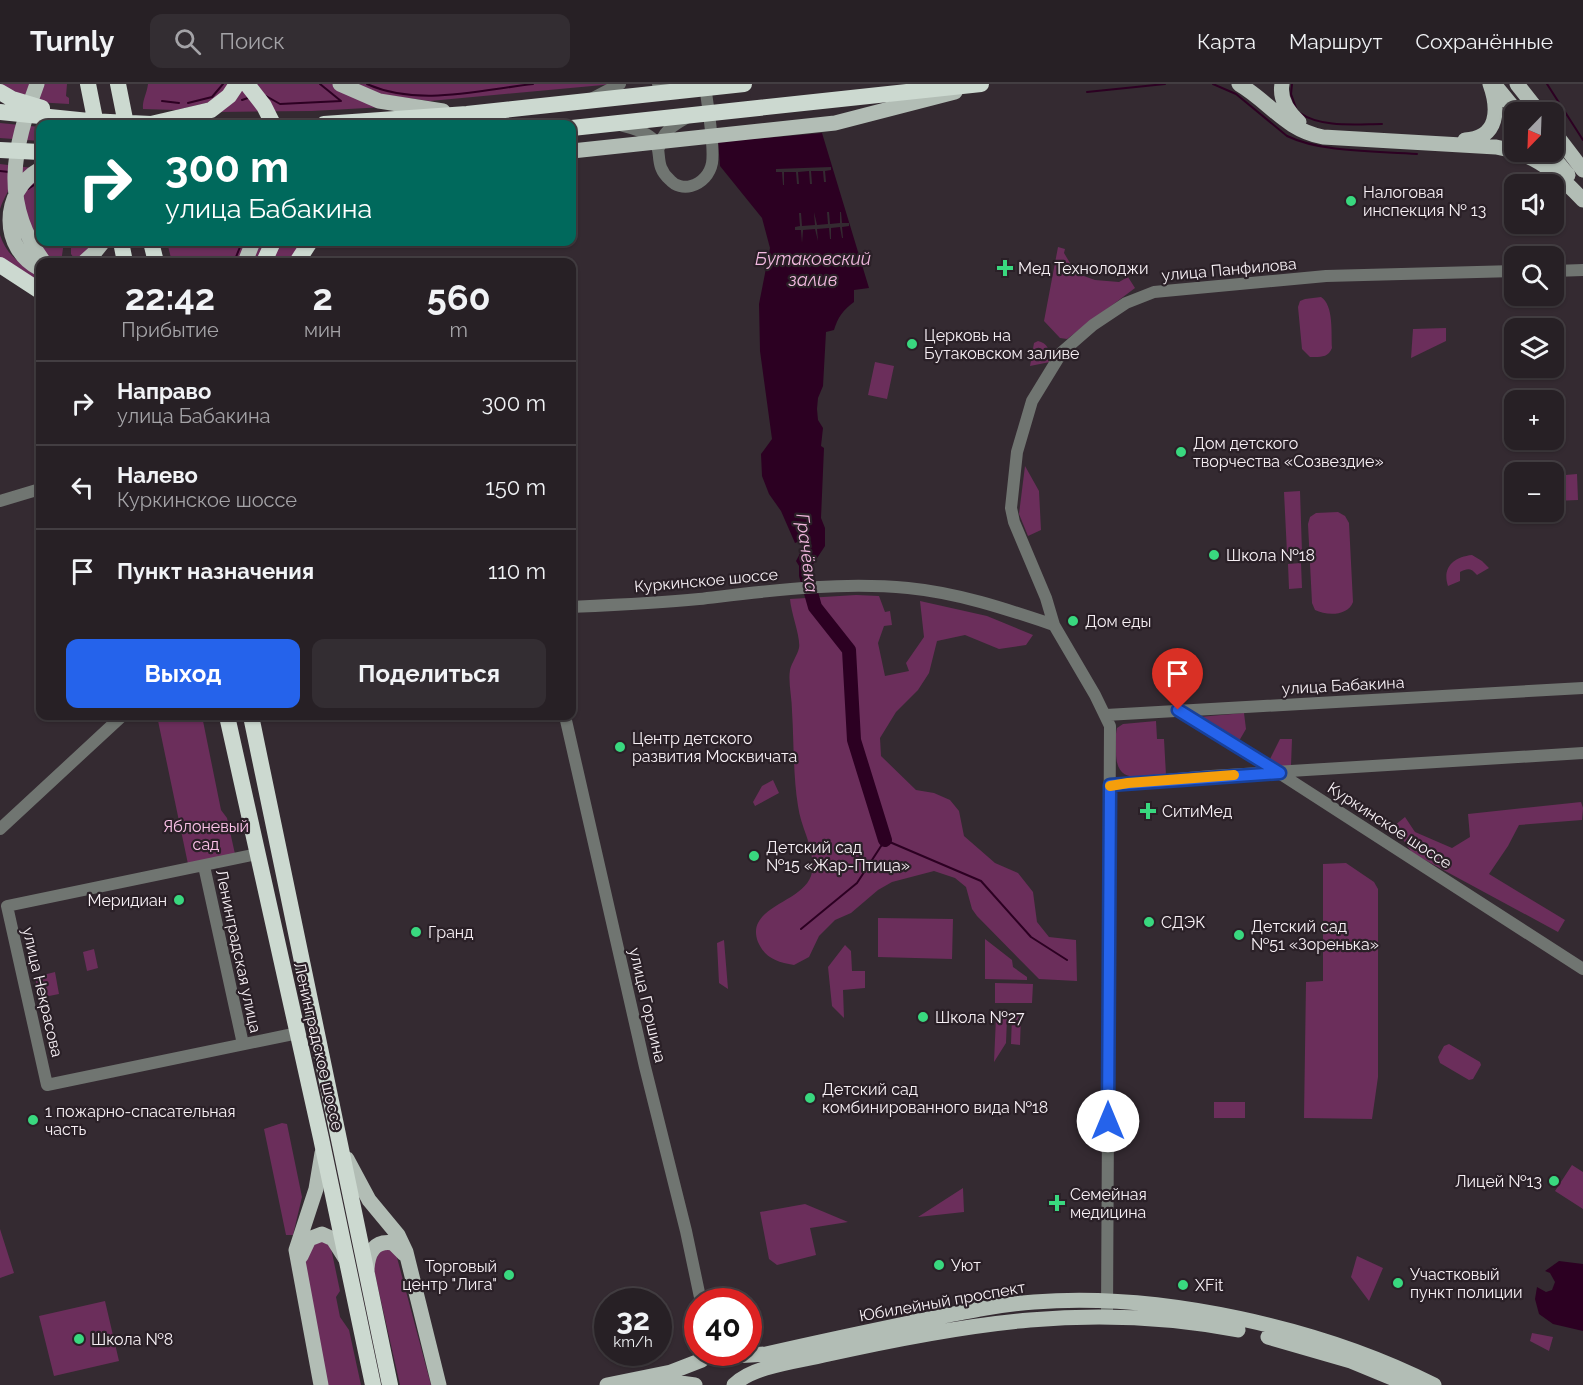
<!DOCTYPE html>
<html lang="ru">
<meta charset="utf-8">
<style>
:root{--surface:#272025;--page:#332d32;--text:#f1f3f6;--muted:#a4a3a7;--line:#433e42;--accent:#2563eb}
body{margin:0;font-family:Raleway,sans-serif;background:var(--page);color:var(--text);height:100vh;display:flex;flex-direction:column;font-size:22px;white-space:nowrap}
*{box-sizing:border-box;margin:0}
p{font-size:20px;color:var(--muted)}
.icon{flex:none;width:33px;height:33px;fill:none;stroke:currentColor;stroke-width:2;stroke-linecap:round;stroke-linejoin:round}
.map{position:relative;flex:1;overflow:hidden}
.drawer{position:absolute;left:36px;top:174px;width:540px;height:462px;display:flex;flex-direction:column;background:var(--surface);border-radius:12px;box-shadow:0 2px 4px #0004,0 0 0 2px var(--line)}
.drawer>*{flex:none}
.hud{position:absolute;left:36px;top:36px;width:540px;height:126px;border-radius:12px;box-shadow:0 2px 4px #0004,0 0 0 2px var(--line);background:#00695c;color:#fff;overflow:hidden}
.needle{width:39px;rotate:203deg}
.controls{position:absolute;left:1504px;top:18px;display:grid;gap:12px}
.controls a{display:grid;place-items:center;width:60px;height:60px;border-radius:12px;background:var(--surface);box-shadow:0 2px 4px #0004,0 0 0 2px var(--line);font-size:30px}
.speed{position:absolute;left:594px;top:1204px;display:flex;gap:12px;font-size:30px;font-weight:700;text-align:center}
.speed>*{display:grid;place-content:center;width:78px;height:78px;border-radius:50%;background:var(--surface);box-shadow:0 2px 4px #0004,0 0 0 2px var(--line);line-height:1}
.speed small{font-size:15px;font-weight:400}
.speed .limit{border:9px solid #d22;background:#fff;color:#111}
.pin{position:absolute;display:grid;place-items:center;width:51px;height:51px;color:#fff;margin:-62px -26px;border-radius:50% 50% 50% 0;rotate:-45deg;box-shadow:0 0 6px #0007}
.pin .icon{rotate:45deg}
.me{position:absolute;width:66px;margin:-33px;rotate:0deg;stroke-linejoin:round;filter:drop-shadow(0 0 4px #0008)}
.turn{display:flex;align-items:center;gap:21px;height:126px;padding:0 30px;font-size:27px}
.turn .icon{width:78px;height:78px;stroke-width:2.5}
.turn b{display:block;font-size:42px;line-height:51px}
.eta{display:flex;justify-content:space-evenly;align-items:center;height:102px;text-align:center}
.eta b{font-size:36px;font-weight:700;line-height:42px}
.button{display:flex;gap:12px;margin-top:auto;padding:12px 30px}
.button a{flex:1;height:69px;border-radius:12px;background:var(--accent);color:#fff;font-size:24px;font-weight:700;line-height:69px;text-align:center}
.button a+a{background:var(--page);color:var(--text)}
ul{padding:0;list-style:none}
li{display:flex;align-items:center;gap:18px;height:84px;padding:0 30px;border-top:2px solid var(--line)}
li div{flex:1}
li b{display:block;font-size:22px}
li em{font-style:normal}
header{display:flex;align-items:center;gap:36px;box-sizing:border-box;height:84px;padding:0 30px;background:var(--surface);border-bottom:2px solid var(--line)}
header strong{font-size:28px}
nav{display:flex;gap:33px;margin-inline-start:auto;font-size:21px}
.search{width:420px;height:54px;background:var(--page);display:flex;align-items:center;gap:15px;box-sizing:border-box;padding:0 21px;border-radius:12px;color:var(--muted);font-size:22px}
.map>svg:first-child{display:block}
.green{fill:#6b2e5b}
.water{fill:#2c0022}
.pier{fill:#342a31}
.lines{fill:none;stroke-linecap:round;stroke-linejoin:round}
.stream{stroke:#2c0022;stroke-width:2}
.river{stroke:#2c0022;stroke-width:14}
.minor{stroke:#707571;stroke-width:12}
.major{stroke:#b2bdb5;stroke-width:15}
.highway{stroke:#ccd9d0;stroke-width:16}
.route-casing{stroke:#184099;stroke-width:15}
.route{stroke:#2563eb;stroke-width:10}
.slow{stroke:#f59e0b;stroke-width:10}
.poi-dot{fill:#39d87f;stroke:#2a2027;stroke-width:2}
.labels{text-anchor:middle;stroke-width:4.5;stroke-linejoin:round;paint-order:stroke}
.poi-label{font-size:16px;fill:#f7f0f5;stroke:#2a2027;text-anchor:start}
.street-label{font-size:16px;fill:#f7f0f5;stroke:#2a2027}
.park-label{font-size:16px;fill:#fdc3ea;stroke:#2a2027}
.water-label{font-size:18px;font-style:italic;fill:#f4bae1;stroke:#2a2027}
</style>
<header>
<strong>Turnly</strong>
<div class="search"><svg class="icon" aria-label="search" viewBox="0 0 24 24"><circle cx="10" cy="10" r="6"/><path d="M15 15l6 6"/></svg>Поиск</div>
<nav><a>Карта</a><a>Маршрут</a><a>Сохранённые</a></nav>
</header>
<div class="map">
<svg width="1583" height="1301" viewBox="0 0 1583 1301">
<rect width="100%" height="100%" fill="#342a31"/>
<path class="green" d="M0,0H67L66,12L69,14V20L35,18Z
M148,0H232L215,17L176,26L143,25C142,17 147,9 148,0Z
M243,0H332L347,8L385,23L312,27L219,28Z
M350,0H614L430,17L378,10Z
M0,39L40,43V57L0,54Z
M0,80L33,84C15,97 8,103 0,125Z
M40,91V158H64L61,178H40L20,109Z
M0,151C7,172 21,181 40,190V198L0,173Z
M71,158H98L85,171L76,177L71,170Z
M167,158H249L241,178H172Z
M257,158H305L291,178H250Z
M1058,163L1065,165L1064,169L1073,184L1081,191L1095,196L1119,198L1128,193L1135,204L1067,255L1060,254L1044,237Z
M1321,213C1334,221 1331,250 1332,264C1328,274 1320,273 1310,273L1302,265L1298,223L1300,217L1305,215Z
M1446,244V257L1411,274L1413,245Z
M1038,257C1048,259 1051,268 1050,278L1030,282L1034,259Z
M875,278L894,282L887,315L868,311Z
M1025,382L1039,407L1041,446L1028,452L1019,430Z
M1577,390L1578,416L1554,417V392Z
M1300,407L1302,468L1287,469L1284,408Z
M1338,428L1345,432L1349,439L1353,518C1348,532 1327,532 1315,526L1312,519L1308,440L1310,433L1316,429Z
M1472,471L1482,477L1489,484L1477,491C1471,484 1468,484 1460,488V497L1448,502C1442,484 1453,473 1472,471Z
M1301,479L1302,504L1289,505L1288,480Z
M856,511L879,512L885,528L890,527L892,541L884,542L878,559L885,592L909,587L906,579L924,553L920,517L987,532L1033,551L1026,561L999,565L965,551L937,557L929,589L918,606L896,628L880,654L881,672L916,706L934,709L950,716L959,727L964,752L995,779L1018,789L1033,808L1037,838L1049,853L1076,856L1077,897L1039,895L977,832L972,825L966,803L955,794L934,787L892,798L878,806L851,829L835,836L819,852L809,873L794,881C777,878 765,874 758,858C744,821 807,819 812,788C815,763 801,745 798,722C793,691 794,658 792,627C792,614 788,598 790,586C792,578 797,572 799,564C801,554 791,529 790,515Z
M1244,629L1246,645L1239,657L1199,633Z
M157,632H202L221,726L227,734L235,770L188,780Z
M1156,637L1157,655H1164L1166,691C1141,692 1116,702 1116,668C1116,660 1115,652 1117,644L1123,640Z
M1280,655H1292L1291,682C1284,682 1275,683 1270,675Z
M773,696L779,709L755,722L753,718L762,702Z
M1581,718L1583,724L1582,736L1519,741L1508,762L1489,790L1565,836L1558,848L1412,769L1394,742L1405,733L1415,748L1452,764L1470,753L1468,730Z
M1346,779L1374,798L1378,805V993L1372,1035L1304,1034L1306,898L1323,897V780Z
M878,834L953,835L952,875L878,873Z
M985,855L1012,876L1013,883L1027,893V896L985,895Z
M724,856L728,905L719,899L717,859Z
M845,861L851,867L852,887H865V904L843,906L844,934L832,922L828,883Z
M94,865L98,884L87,887L83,868Z
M55,888L59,910L39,914L35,893Z
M995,899L1033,900L1032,919H995Z
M1012,931H1021L1020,961L1011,960Z
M996,933L1007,934L1006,959L994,978Z
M1449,960L1480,978L1481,981L1473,995L1469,996L1440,979L1438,973L1444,962Z
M1214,1018H1245V1034H1214Z
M282,1039L287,1040L302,1113L293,1151H286L264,1045Z
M1572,1081L1583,1088V1125L1555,1107Z
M963,1104L964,1128L918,1133Z
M805,1120L848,1138L810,1144L816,1171L777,1181L769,1175L760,1128Z
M0,1145L14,1189L0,1194Z
M325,1157L331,1164L340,1207L336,1213L340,1233L349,1246L361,1301H328L304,1182L310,1160Z
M379,1165L395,1166L431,1301H400L372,1177Z
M1357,1172L1383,1184L1369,1217L1351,1193Z
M105,1217L119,1277L54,1292L39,1232Z
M1532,1249L1553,1253L1549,1267L1530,1257Z"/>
<path class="water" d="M746,0L755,55L822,49L869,204L854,206V218C843,226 838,233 834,246L826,248L823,302L818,314L817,325L818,336L823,344L821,362L824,364L821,434L825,444V462L806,491L804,490L796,477L803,464L800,457L795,459L781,427L769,410L762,392L761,370L772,355L760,267L759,220L770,164L762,134L720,82L718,56Z
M1559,1177L1583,1180V1247L1553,1240L1539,1230L1535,1215L1537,1203L1546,1208L1552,1206L1555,1198L1550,1189L1545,1187Z"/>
<path class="pier" d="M714,0H749L755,41L720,45Z
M831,83V86L825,87L826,98H824L823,87H811L812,100H810L809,87L798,88L799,100H797L796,88H784V101H783L782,88H776V85Z
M814,128L817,141L828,140L827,128H829L830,140L840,139V128H841L842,139H849V142L842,143L843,154H842L840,143L831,144V155H830L829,144L817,145L818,157L815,145L803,146L802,159L801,146H795V143L800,142L799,129H801L802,142L815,141Z"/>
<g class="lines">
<path class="stream" d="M367,0C418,23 480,6 533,0
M1213,0L1236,10L1287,52C1322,69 1378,67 1417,70
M1292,0L1291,10L1296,24
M1547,0L1583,56
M1087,8L1165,0
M266,12L280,20L341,17L320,0
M242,16L248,14
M162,17L179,19
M188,19L212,13L223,0
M1300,29C1321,44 1357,40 1382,40
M0,87L9,88
M28,105L40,97
M234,178L242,158
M801,845L857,799L885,756L981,797L1031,853L1067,876"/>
<path class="river" d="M806,473V491L815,523L849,566L854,656L885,756"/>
<path class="minor" d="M658,0L679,3
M589,16L620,0
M623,42C679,55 645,74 670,96C675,102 684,104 691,102C702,99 710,90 712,79C715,61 707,20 705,0
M659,64C662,48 672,42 686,34
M1554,187L1583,186
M0,417L40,405
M572,523C614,521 657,519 699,515C768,507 839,497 908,504C959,509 1006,525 1054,541
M1178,626L1279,689L1583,885
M1106,631L1583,604
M565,632L645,983L686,1147L701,1218
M1110,701L1211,692L1583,669
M0,745L122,632
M257,770L7,822L47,1001L298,949
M204,782L243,960
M1107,1232L1110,642L1095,611L1054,541L1046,514L1014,438L1011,424L1017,368L1032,317L1062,268L1093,241L1126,219L1154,208L1326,192L1515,187"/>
<path class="major" d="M37,0C13,65 0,119 44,178
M340,0L379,17L443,27
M1239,0C1271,19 1284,45 1323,53L1496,63L1515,67
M1282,0C1279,16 1288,28 1299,38
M1494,0L1517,28
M1517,0L1539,28
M1554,48L1583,86
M1465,56C1499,54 1499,25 1490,0
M572,67L835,39L955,8
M1516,68C1544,77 1563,95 1583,116
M1549,68L1568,91
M40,85C0,108 0,165 40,185
M84,178L95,168L103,158
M245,178L253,158
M347,1075L369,1116L398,1151L406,1168L439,1301
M301,1172L309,1155L322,1150L333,1155L345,1174
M367,1185C368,1169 374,1156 393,1159L404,1170
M1268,1253L1351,1277L1409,1301
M733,1272L766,1270C814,1259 861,1249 909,1239C950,1231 991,1221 1034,1218C1161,1208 1321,1244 1434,1301
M321,1301L296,1166L316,1105L322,1069
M607,1301L671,1288L702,1276
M655,1301L673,1298L695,1301
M734,1301C752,1282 799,1277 824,1271C967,1239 1092,1218 1238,1246"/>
<path class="highway" d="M88,0L96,40
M118,0L126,40
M247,0L264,22L273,40
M0,8L12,15L42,24
M0,28L89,37L151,40L211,26L229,12L237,0
M324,40L467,30L744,0
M572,44L981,0
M0,66L40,68
M121,158L125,178
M151,158L156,178
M264,178L273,158
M297,178L310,158
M0,181L40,207
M227,632L321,1054L373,1301
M251,632L390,1301"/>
</g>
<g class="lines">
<g class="route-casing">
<path id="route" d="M1108,1037L1110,701L1280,689L1178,626"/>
</g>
<use href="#route" class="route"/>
<path class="slow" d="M1110,702L1128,699L1234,691"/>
</g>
<g class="poi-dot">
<circle cx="1351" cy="117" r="6"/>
<path d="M1002 175h6v6h6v6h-6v6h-6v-6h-6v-6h6z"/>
<circle cx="912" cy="260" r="6"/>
<circle cx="1181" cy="368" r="6"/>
<circle cx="1214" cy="471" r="6"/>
<circle cx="1073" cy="537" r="6"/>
<circle cx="620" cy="663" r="6"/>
<path d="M1145 718h6v6h6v6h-6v6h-6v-6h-6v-6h6z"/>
<circle cx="754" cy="772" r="6"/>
<circle cx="179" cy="816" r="6"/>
<circle cx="1149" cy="838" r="6"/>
<circle cx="416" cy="848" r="6"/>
<circle cx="1239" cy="851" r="6"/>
<circle cx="923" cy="933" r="6"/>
<circle cx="810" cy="1014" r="6"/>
<circle cx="33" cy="1036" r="6"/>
<circle cx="1554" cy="1097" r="6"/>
<path d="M1054 1110h6v6h6v6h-6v6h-6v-6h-6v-6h6z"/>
<circle cx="939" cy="1181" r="6"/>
<circle cx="509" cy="1191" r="6"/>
<circle cx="1398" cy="1199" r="6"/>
<circle cx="1183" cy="1201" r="6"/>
<circle cx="79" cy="1255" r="6"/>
</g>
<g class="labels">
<g class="poi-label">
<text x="1363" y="114">Налоговая<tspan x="1363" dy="18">инспекция № 13</tspan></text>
<text x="1018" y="190">Мед Технолоджи</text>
<text x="924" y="257">Церковь на<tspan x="924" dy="18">Бутаковском заливе</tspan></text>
<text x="1193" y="365">Дом детского<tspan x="1193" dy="18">творчества «Созвездие»</tspan></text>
<text x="1226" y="477">Школа №18</text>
<text x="1085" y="543">Дом еды</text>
<text x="632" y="660">Центр детского<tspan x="632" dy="18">развития Москвичата</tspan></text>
<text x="1162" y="733">СитиМед</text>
<text x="766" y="769">Детский сад<tspan x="766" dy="18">№15 «Жар-Птица»</tspan></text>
<text x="167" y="822" text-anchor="end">Меридиан</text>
<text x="1161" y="844">СДЭК</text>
<text x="1251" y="848">Детский сад<tspan x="1251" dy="18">№51 «Зоренька»</tspan></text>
<text x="428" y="854">Гранд</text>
<text x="935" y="939">Школа №27</text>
<text x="822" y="1011">Детский сад<tspan x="822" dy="18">комбинированного вида №18</tspan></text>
<text x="45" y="1033">1 пожарно-спасательная<tspan x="45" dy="18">часть</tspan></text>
<text x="1542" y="1103" text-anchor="end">Лицей №13</text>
<text x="1070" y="1116">Семейная<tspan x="1070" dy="18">медицина</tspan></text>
<text x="951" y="1187">Уют</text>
<text x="497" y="1188" text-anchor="end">Торговый<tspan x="497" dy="18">центр "Лига"</tspan></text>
<text x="1410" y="1196">Участковый<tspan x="1410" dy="18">пункт полиции</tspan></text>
<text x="1195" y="1207">XFit</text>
<text x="91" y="1261">Школа №8</text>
</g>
<g class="street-label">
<text transform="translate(1229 185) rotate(-5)" y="6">улица Панфилова</text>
<text transform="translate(706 496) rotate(-5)" y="6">Куркинское шоссе</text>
<text transform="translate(1343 601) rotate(-3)" y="6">улица Бабакина</text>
<text transform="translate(1390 741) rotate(33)" y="6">Куркинское шоссе</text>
<text transform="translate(239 867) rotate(78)" y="6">Ленинградская улица</text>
<text transform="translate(43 908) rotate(77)" y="6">улица Некрасова</text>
<text transform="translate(648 921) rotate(77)" y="6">улица Горшина</text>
<text transform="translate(319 962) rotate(77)" y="6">Ленинградское шоссе</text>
<text transform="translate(942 1217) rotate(-10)" y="6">Юбилейный проспект</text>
</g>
<g class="park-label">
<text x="206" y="748">Яблоневый<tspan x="206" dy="18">сад</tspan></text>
</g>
<g class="water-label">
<text x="813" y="181">Бутаковский<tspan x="813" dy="21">залив</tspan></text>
<text transform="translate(807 469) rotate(83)" y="6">Грачёвка</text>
</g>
</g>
</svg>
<div class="controls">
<a><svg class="needle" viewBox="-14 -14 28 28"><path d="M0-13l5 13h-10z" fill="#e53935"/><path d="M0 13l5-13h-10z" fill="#a4a3a7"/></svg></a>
<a><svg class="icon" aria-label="sound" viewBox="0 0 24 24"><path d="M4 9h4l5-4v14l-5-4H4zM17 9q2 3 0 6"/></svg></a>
<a><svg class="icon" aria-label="search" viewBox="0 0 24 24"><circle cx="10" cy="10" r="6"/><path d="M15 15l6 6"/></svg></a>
<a><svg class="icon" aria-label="layers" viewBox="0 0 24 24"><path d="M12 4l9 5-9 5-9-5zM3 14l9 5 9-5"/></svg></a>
<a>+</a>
<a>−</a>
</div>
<div class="speed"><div>32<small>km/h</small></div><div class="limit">40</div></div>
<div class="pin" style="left:1178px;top:626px;background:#d93025"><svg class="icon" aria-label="arrive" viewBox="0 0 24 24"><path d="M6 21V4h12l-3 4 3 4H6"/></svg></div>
<svg class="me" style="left:1108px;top:1037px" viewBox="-20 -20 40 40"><circle r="19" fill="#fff"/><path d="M0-13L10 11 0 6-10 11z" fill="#2563eb"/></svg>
<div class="hud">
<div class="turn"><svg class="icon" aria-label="right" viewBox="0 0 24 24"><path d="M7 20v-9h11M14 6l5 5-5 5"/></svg><div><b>300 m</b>улица Бабакина</div></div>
</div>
<section class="drawer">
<div class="eta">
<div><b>22:42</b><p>Прибытие</p></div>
<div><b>2</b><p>мин</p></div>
<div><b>560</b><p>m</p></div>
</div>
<ul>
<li><svg class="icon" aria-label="right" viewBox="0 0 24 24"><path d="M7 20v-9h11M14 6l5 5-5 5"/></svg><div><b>Направо</b><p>улица Бабакина</p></div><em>300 m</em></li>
<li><svg class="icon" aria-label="left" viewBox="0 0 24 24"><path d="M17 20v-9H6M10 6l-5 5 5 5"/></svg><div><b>Налево</b><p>Куркинское шоссе</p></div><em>150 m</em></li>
<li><svg class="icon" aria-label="arrive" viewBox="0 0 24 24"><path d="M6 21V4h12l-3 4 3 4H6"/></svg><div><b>Пункт назначения</b></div><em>110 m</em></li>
</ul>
<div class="button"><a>Выход</a><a>Поделиться</a></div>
</section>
</div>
